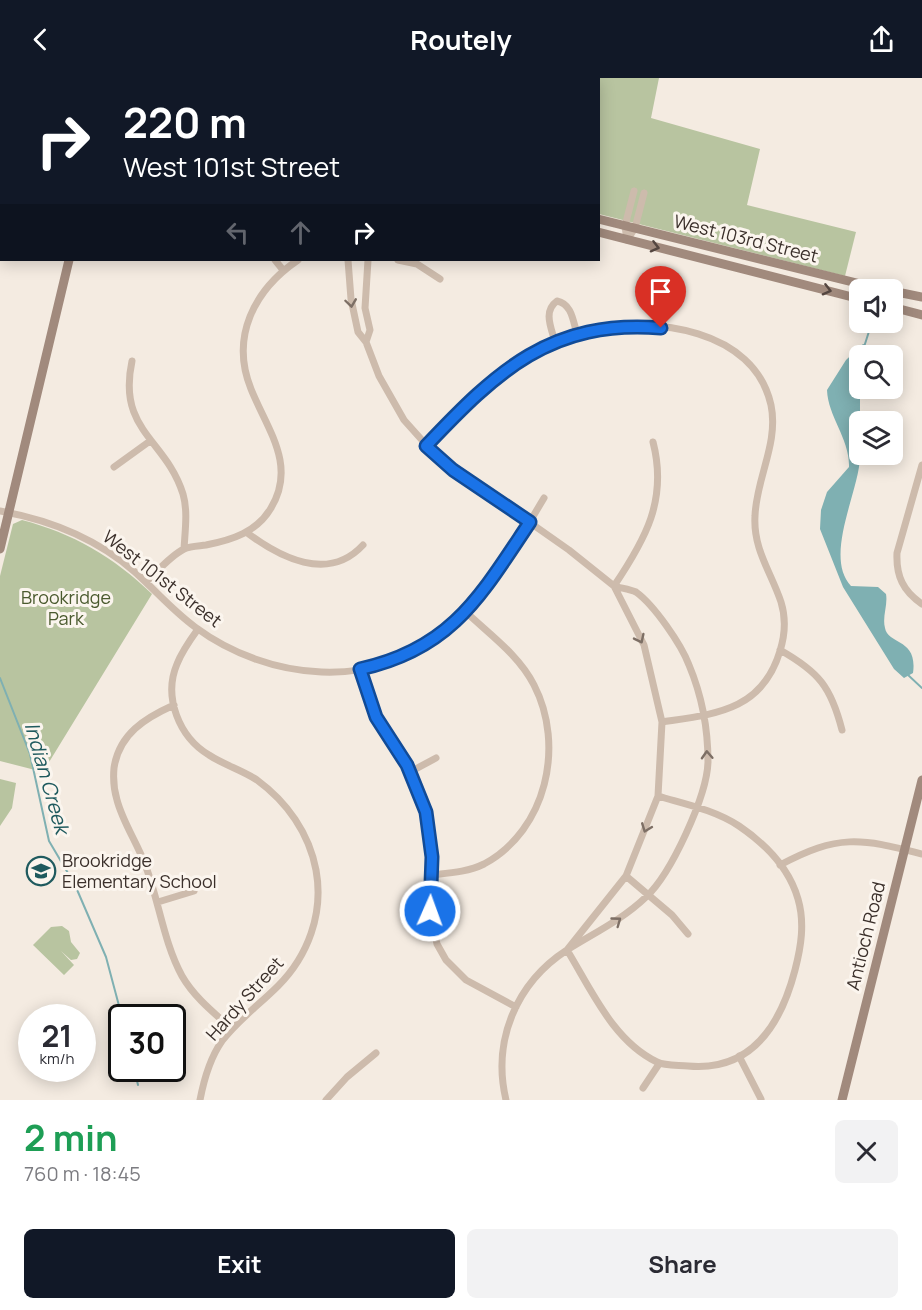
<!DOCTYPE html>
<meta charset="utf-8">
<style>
:root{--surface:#fff;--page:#f2f2f3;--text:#2b2b33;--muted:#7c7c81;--accent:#111827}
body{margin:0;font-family:Manrope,sans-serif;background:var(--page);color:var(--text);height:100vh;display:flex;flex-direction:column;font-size:22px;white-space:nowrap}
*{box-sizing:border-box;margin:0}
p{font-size:20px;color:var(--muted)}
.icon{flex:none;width:33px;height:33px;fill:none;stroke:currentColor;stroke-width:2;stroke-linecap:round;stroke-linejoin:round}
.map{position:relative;height:1022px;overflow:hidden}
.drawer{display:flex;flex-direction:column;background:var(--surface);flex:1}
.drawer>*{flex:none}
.hud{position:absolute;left:0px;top:0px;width:600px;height:183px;box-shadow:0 3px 15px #0003;background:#111827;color:#fff;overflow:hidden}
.fabs{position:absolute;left:849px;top:201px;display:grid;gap:12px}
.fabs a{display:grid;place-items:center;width:54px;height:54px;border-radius:9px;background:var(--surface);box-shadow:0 3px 15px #0003;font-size:30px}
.speed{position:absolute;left:18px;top:926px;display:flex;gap:12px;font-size:30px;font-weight:700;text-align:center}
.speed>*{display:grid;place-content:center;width:78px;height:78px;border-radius:50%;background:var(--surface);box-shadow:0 3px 15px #0003;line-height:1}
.speed small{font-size:15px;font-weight:400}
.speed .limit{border:3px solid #111;border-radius:9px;background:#fff;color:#111}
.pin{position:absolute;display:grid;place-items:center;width:51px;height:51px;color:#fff;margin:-62px -26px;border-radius:50% 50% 50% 0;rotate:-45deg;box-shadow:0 0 6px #0007}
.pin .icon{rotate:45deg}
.me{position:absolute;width:66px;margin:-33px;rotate:2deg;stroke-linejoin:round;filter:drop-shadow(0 0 4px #0008)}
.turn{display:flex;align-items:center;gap:21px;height:126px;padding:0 24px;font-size:27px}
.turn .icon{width:78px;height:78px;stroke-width:2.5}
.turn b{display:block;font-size:42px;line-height:51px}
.lanes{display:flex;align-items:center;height:57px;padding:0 24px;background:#0003;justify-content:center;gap:30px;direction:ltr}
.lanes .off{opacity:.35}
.round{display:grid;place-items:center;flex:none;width:63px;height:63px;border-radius:9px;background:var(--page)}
.summary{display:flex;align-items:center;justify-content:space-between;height:102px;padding:0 24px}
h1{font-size:36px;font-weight:700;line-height:45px;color:#1e9e55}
.primary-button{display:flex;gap:12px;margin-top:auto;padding:12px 24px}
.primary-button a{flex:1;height:69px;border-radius:9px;background:var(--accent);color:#fff;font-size:24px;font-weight:700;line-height:69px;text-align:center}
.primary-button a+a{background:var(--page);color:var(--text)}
header{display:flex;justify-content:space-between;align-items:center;height:78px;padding:0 24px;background:var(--accent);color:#fff;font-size:27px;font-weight:700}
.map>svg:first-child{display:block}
.green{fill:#b8c4a0}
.water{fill:#7fb0b2}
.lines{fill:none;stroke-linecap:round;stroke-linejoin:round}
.stream{stroke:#7fb0b2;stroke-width:2}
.street{stroke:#cdbbac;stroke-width:7}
.secondary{stroke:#a18a7d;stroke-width:9}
.oneway{stroke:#544640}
.oneway2{stroke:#7d6f65}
.route-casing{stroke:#114b97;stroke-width:15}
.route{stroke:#1a73e8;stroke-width:10}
.labels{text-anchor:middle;stroke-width:6;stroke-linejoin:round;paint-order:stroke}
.street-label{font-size:18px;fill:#3b302b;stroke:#fbf5ee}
.park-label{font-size:18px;fill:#4a5a2e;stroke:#fbf5ee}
.poi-label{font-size:18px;fill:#3b302b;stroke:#fbf5ee;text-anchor:start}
.water-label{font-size:20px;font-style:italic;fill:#1f5a5e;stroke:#fbf5ee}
</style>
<header><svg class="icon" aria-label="back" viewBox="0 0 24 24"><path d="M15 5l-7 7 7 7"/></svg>Routely<svg class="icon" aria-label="share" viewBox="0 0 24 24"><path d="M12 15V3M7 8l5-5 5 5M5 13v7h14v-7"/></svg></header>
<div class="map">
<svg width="922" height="1022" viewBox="0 0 922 1022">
<rect width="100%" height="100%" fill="#f4ebe1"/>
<path class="green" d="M175,0H659L651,40L760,71L747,127L856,154L845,198L599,136L598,2Z
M22,442C72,455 114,479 152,516L43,694L0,683V498L13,446Z
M0,701L16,705L12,730L0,748Z
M62,848L69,853L71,864L80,875L77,881L71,882L61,873L74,887L64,897L33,867L51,849Z"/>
<path class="water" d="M863,266L870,269V277L860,278C860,311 860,345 860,378C860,412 823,478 851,508L878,509L886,516C888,527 882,539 885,550C888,567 918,560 913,595L904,600L894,591L843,509L820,451L821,432L827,414L849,389C850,361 828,339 827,312L846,282Z"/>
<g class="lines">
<path class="stream" d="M864,269L872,244
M907,596L922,610
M0,600L30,676L49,763L75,807L106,879L122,939
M134,990L138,1007"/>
<path class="street" d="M7,2L8,0
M0,32L2,26
M627,162L635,150L644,115
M627,162L625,148L634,113
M275,182L283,192
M348,182L351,221L358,254L366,264L379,298L404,342L438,380L569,472L614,508L644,567L662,644L658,718L626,798L567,872
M398,182L417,186L440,201
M366,264L370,252L365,230L368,182
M555,264C551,249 543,233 557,223C572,226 573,243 577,256
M132,283C117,353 166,361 183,416C188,433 185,453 184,471
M426,368C454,338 482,303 519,283C541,270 565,259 590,253C654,238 754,251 771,327C779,365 756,401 755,438C753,471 771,494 781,524C786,540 785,557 780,573C762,633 715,636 662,644
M922,387L897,475C896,498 903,513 922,526
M114,389L150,363
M0,433C50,442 96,460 135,494C155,512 173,533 195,549C268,603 375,614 448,552C488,517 517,465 544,420
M246,454C279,479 328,505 363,467
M146,504C157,494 170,478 184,471C190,468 199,468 206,467C232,462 257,454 271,430C297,387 267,351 251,311C230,259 254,212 298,182
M614,508C645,462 668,422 653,364
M198,551C190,562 182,573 177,586C163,619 179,659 209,677C224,687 242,692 257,702C287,724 309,755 316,792C324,835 308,878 278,908C259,927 238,942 222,963C210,980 204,1001 200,1022
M780,572C819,594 831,609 842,652
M360,591L376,639L407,687L426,734L432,779L430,833L437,866L446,882L466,902L516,929
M174,627C145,640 119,656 114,690C113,701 114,712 117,722C123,745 138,766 146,789C159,824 164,865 182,898C194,919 214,935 232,951
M410,694L436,680
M780,787C838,756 860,760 922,776
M431,797C449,795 468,794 484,786C547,752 565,667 534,607C519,577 489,556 466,534
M626,798L672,837L688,856
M158,824L194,813
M567,872C591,911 613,963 657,984C665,988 678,987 688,988C752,994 781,946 795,892C801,869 805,845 798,821C789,790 764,765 739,748C715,732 685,726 658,718
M739,978L761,1021
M643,1010L659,986
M326,1022L347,999L376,975
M506,1022C492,963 516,905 567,872C594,855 622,842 646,819C671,796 707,718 708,684C708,650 702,618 689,587C681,566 654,527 636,514C630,511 620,510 614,508"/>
<path class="secondary" d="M36,0L42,2
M0,4H2
M598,141L885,212
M598,154L860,221
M892,213L922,219
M892,229L922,237
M0,471L69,182
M842,1022L922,702"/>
</g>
<defs><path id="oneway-chevron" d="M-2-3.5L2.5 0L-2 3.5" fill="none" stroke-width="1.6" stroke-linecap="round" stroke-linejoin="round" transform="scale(1.5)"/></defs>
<g class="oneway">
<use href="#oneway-chevron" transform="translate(655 169) rotate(14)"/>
<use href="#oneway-chevron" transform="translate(827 212) rotate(14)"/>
</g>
<g class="oneway2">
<use href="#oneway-chevron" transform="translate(351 225) rotate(82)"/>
<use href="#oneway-chevron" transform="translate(640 561) rotate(64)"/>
<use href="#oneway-chevron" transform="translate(707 677) rotate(-93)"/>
<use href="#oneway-chevron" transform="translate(646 750) rotate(111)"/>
<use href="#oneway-chevron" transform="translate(617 843) rotate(-36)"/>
</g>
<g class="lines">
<g class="route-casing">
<path id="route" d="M430,833L432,779L426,734L407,687L376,639L360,591C452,571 481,517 530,444L453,392L426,368C497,293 551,241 661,250"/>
</g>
<use href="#route" class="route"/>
</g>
<defs>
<g id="school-ring" transform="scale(1.5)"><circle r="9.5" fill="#fbf5ee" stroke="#1f5a5e" stroke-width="1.5"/><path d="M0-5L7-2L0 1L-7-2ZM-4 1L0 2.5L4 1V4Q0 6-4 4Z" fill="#1f5a5e"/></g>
</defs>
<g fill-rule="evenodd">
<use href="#school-ring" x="41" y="793"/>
</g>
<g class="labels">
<g class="street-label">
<text transform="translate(746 161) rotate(14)" y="6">West 103rd Street</text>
<text transform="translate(162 501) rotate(38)" y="6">West 101st Street</text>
<text transform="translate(866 858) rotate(-76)" y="6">Antioch Road</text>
<text transform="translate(245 921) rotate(-48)" y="6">Hardy Street</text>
</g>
<g class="park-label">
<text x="66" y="526">Brookridge<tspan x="66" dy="21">Park</tspan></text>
</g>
<g class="poi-label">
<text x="62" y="789">Brookridge<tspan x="62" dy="21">Elementary School</tspan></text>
</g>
<g class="water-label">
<text transform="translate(47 700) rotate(74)" y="7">Indian Creek</text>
</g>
</g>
</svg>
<div class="fabs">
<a><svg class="icon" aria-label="sound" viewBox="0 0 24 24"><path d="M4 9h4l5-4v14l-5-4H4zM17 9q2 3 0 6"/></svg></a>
<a><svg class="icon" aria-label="search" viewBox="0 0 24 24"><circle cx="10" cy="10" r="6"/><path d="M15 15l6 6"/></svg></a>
<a><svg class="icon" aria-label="layers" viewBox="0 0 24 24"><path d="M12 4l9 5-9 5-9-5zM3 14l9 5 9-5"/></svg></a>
</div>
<div class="speed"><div>21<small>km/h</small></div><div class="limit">30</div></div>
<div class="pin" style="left:661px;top:250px;background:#d93025"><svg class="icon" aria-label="arrive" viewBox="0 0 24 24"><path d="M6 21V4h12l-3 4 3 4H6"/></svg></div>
<svg class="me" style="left:430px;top:833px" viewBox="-20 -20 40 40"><circle r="17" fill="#1a73e8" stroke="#fff" stroke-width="3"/><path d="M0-11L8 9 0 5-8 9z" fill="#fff"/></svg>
<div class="hud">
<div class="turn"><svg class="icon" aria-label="right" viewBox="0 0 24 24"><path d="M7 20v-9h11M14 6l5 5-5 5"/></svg><div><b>220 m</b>West 101st Street</div></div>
<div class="lanes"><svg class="icon off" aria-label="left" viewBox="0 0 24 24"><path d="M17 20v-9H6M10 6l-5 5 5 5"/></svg><svg class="icon off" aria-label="ahead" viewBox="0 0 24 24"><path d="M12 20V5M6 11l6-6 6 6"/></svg><svg class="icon" aria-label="right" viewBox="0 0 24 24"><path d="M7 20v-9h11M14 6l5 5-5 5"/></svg></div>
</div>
</div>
<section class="drawer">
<div class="summary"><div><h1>2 min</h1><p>760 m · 18:45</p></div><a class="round"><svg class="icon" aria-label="close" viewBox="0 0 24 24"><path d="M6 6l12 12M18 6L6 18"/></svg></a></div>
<div class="primary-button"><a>Exit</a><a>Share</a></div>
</section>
